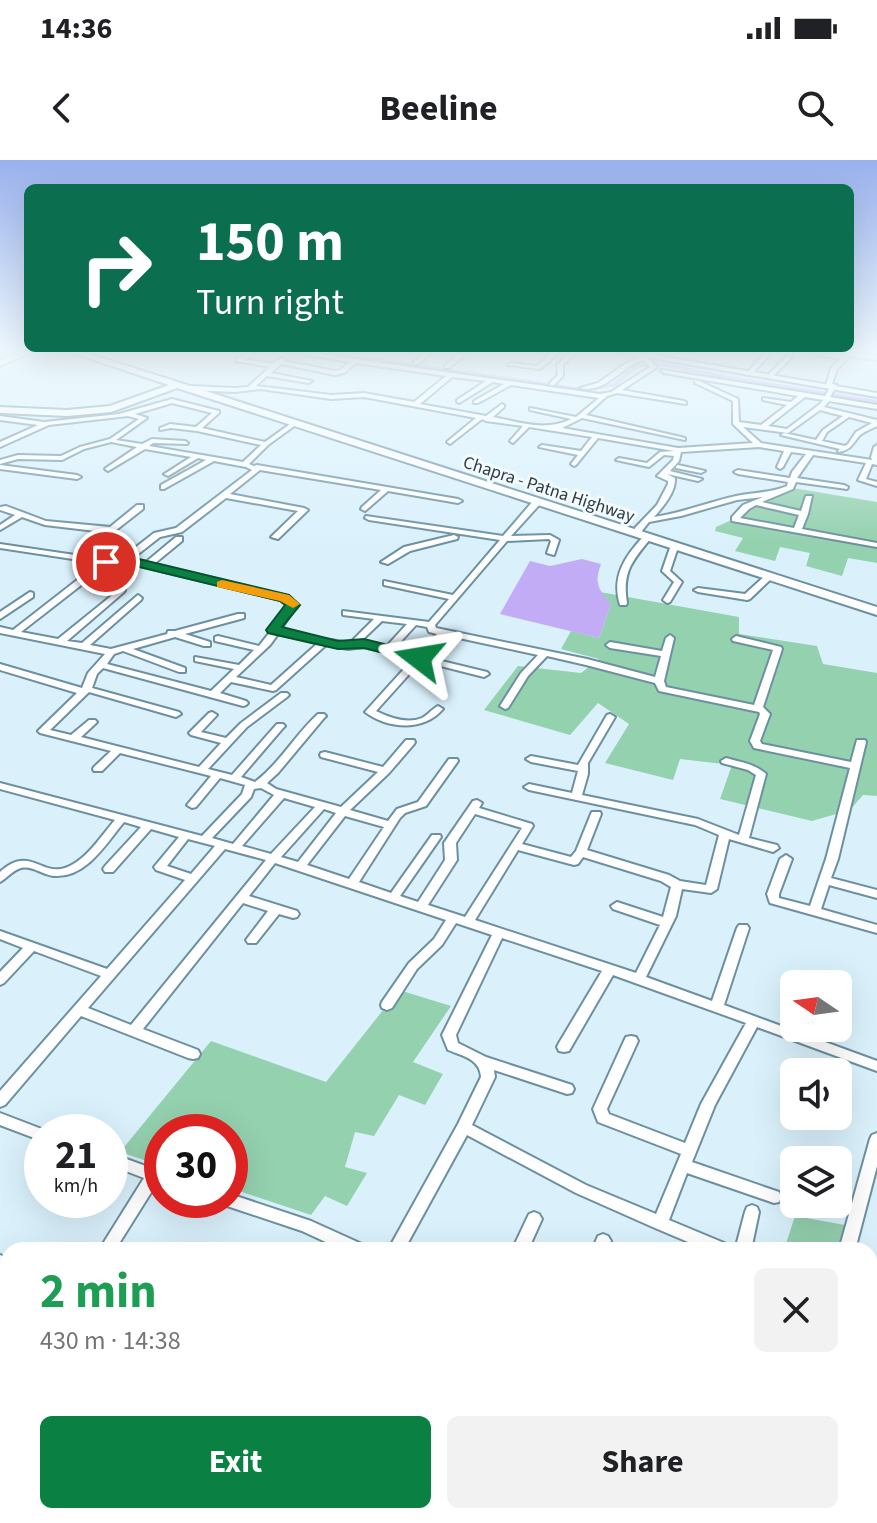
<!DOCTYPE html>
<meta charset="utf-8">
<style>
:root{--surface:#fff;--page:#f2f2f2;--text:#202124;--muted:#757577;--accent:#0b8043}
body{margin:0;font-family:"Source Sans 3",sans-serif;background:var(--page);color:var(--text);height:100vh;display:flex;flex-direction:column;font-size:30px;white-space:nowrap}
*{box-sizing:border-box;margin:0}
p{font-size:26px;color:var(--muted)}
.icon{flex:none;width:44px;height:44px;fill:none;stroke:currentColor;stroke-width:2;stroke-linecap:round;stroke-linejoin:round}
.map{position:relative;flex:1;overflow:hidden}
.panel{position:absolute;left:0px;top:1082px;width:878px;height:282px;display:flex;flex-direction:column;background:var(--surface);border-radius:24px 24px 0 0;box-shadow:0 8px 32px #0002}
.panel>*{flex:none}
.banner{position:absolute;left:24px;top:24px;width:830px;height:168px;border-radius:12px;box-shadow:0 8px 32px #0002;background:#0b6e4f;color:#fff;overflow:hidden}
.needle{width:52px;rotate:283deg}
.fabs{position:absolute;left:780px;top:810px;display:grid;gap:16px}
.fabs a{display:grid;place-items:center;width:72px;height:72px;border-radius:12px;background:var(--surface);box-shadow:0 8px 32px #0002;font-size:40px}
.speed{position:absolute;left:24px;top:954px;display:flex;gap:16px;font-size:40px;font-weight:700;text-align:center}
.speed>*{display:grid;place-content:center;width:104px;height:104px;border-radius:50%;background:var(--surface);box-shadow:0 8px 32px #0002;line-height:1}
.speed small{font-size:20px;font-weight:400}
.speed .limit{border:12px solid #d22;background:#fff;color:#111}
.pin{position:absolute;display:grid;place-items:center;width:68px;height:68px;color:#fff;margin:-34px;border:4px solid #fff;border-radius:50%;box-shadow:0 2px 8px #0007}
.me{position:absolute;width:88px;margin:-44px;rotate:284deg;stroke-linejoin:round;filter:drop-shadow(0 0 6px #0008)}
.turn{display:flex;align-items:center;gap:28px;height:168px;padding:0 40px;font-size:36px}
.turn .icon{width:104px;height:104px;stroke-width:2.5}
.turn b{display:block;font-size:56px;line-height:68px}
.round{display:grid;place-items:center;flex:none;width:84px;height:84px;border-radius:12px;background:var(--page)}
.head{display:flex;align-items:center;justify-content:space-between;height:136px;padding:0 40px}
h1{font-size:48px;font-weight:700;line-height:60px;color:#1e9e55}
.button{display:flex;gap:16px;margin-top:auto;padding:16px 40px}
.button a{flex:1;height:92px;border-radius:12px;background:var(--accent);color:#fff;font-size:32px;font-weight:700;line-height:92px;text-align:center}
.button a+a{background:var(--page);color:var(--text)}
.status{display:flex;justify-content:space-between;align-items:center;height:56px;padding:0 40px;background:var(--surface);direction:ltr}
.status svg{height:22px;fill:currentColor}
header{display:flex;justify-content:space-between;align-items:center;height:104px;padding:0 40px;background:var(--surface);font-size:36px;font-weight:700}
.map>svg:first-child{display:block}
.green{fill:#94d1af}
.water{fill:#c2acf5}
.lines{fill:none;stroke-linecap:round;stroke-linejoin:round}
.canal{fill:#c2acf5;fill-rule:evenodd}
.minor-casing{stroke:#6d90a0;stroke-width:4}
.major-casing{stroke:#6d90a0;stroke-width:4}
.highway-casing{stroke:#6d90a0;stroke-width:4}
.minor{fill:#fff;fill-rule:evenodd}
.major{fill:#fff;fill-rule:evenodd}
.highway{fill:#fff;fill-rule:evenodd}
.rail-casing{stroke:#44545b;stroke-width:4}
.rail{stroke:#f4fbff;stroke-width:2;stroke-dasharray:5;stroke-linecap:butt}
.route{fill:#0b8043;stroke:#07532c;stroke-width:2}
.slow{fill:#f59e0b}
.labels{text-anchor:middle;stroke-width:6;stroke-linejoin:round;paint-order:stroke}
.far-street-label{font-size:18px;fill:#2c3b42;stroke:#f4fbff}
</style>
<div class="status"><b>14:36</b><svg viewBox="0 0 49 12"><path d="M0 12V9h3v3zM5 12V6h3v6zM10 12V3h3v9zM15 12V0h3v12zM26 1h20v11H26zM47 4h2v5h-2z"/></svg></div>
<header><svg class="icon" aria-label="back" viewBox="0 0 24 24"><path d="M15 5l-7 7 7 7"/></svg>Beeline<svg class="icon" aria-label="search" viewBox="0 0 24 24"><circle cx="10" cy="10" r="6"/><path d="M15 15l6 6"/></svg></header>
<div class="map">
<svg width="877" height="1363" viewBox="0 0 877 1363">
<rect width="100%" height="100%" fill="#daf1fc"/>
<path class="green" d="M793,328L877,342V403L848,398L842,416L806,406L810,393L780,387L775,401L735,391L743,378L715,371L716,367L747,353L750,344L746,339L781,335Z
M600,432L739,457V474L817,486L823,504L877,513V636L863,635L850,650L812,661L720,639L732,605L680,599L673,620L605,603L629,564L598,543L570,575L484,550L518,506L581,513L599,499L561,489L571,471L599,478L611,444Z
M399,830L451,846L413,902L443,914L425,945L399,935L374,976L355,972L345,1007L367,1013L347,1046L325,1036L311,1055L230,1028V972H162V1006L120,992L211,881L326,922Z
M795,1056L845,1065L840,1090H784Z
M870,1131L877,1133L875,1363L853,1356H870Z
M611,1356H846L845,1363H609Z"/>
<path class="water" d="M582,399L601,404C594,423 598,429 611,444L599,478L500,454L530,401L550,406Z"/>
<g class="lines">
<path class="canal" d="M323,192H337L583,228L612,224L636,204L666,203L729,216L877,240V244L729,220L666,207H639L616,226L583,232Z"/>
<g class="minor-casing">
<path id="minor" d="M248,192H255L244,199L274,204L276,201L282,198L285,200L284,201L335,211L340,210L350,202L290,192H306L600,234L611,232L650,207L642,200C620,208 605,234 580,228L598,223L625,204L640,197L639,194L642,192L657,207L622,230L684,241L686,242V244L617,233L607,236L586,255L685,278V280L582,258L562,268L678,288L753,283L733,264V241L695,223V221H699L738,239L739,262L761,265L787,245L763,240V238L791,242L798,236L664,213L661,211L662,210L825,236L830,227L826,225L831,208L840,199L813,194V192L843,196L847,192L877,196V200L850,196L837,209L832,224L837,225L830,237L877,245V249L829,241L824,247L877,260V266C871,269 863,272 859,276C852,285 850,290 839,292L838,291L840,289L781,275L784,273L816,280L823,270L843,256L820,250L788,273L743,267L761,283L872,300L871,297L874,287L877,285V305L872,304L866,319L877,322V326L858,320L866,303L813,295L797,318L844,325L848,327L847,329L796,322L793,329L762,342L801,351L806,336H812L808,354L802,369L877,383V387L732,361V357L743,345L763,337L737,340L681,356L649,362L641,372H635V368L657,345L668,324V321L657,316L673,300L674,296L664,295L649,307L616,300L619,298L647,303L660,292L674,291L598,278L576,305L574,306L571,304L578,295L539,287L542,285L581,291L592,277L529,267L513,283L510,281L523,266L486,261L482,259L450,284L447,282L448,281L476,258L364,237L331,239L261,229L235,232L191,230L188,228L191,226L235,228L248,227L270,207L236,201V199ZM356,203L446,216L414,242L364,233L331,235L256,226L267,216L309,223L312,221L271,213L281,204L335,215L344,213ZM452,217L486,221L457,240V242L459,243L493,222L504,224L474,241V243H478L511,225L599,238L576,257L530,248V250L571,259C545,272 520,262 493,257L504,247V245L502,244L486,256L420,244ZM805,237L823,240L820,244L787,269L768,266ZM849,257L872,263L856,272L848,284L845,286L822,281L827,272ZM759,287L784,291L777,307L780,309L783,307L791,292L806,294L792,312L790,318L738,310L734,312L738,314L788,322L787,326C771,333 754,332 736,336C709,342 682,353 654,357C663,347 676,332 675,318L667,314L698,321L702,319L670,311L679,301L681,292ZM756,345L799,355L794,368L740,358L749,349Z
M425,192H432L418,204H414V202Z
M461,192H468L449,208H445V206Z
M553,192H560L540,209L508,205L511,203L537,206Z
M571,192H578L563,205V216L554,225H550V223L558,215L557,205Z
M766,192H772L751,215H747V213Z
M787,196L792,197L773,216H769V214Z
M172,239L219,251V253L202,268L265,282L293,262H297V264L268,285L249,304L254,306L257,305L458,339L462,341L458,343L388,331L365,351L361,349L362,347L381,330L260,310L230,334L304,348L308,350L278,379L271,377L298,351L226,338L182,372L160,377L137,395L127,398L146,402L176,377H182V381L154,404L287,436L297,445L281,469L324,479L350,483L374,459L343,455V451L429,462L449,439L384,425V421L453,435L500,380L369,360L365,358L366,356L503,376L534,340H540V344L511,376L550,375L559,380L554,395L547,393L551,381L549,379L507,381L435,465L436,468L587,499L655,517L661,496L610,488L606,485L610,482L662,491L666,478L670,475L674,478L664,521L666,527L754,545L773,490L733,481L732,479L736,476L781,487L782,489L763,547L770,554L760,581L762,584L851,602L857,580H865L866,582L838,699L831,718L877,730V738L829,725L821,749L877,765V773L770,743L767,734L780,699L786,695L792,699L779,734V738L810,746L826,699L850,608L754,588L750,581L760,554L759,552L659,531L655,523L586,505L547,496L528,516L508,548L505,549L500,546L521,513L538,495L445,475L425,497L487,512L489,514L484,517L421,501L376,551C390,558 407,564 422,558C428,555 432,549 438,546L443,549C423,572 388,569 365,552L413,499L364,487L348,489L326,485L276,530L273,531L231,522L220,533L246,541L248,543L246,545L243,546L103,508L97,514L92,528L179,552L181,554L176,557L89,532L50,570L71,575L89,560H95L97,562L95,564L81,577L199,607L221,583L191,575L189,573L209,553L212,552L217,555L201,572L226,578L241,563L281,533H287L289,535L287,537L247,567L208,609L232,615L277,564H283L285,566L283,568L241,617L255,622C280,603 295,575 318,554H324L326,556L324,558L278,613L267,623L276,629L341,647L378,612L321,597L320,595L321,593L325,592L383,607L406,580H414L415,582L414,584L389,613L350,650L388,661L397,649L418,642L449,599H457L458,601L426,646L405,653L400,658L359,722L391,733L432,675H440L441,677L400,736L418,742L445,700L444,683L473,641L477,640L482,643L479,648L532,664L533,666L522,684L571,697L576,691L591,654L592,652H600L601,654L587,690L669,715L680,721L706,725L719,675L695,665L529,630L524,627L529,624L572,633L578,611L531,602L526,599L531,596L578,605L607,555L610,554L615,557L588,603V614L582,635L698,659L739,675L756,615L748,610L722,603L721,601L726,598C740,602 755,604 766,614L749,678L777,685L779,688L773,692L729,679L717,729L711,733L682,729L676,756L646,817L712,841L737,768L739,765H747L749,768L724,845L877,901V911L757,867L715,945L692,1002L779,1032L781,1037L779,1042L774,1043L687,1013L669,1060L729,1085L732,1090H707L655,1068L576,1033L467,975L404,1090H388L458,964L481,917C480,899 463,896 448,890L442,875L492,775L456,763L442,785L417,809L392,848L387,850L382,848L381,845L382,842L409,803L434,779L446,760L275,703L249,736L297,751L299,754L297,757L293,758L279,754L256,783H248L246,780L268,751L243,743L143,869L198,890L200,894L198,898L193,899L188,898L81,856L5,945L0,947V931L101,816L34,791L4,823L0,825V812L23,788L0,779V771L107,809L185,720L156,710L154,707L179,677L151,669L113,712H105L103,709L105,706L141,667L124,662C107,682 88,716 57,716C45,717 33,705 21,708C13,710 7,718 0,722V712C29,685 41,716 65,708C86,701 101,676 115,660L0,629V623L202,676L242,634L245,625L220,618L196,647L192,648L187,645L211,616L120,593L102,611H94L93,609L94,607L111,591L40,573L38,571L40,569L77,533L0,510V504L82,528L88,513L105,494L0,473V467L13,470L99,403L0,388V384L75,395L104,372L45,365L22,357L0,370V365L15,355L0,350V347L6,346L46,361L110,367L137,345H143V349L83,396L106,400L131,391L154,373L176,368L252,310L246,307L214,301L164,329H161V325L206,300L198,298L168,316L164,314L166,313L191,297L145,289L108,311L105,309L106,308L137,287L111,282L84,289L62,300L18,299L0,304V300L18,295L61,296L80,287L110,279L139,259L128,256L49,265L0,287V282L38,265L0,260V256L44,262L119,254ZM172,243L212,253L196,267L170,264L160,268V270L171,268L197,271L261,285L243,302L149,286L153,283L187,284L188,283L185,281L152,279L142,284L116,280L147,258L135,254ZM119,401L281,440L288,446L273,467L270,468L269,470L270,472L259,486L218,476L215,477V481L254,490L239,505L195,497V501L234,509L211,531L107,504L114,494L123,491L179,512H185V508L133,489L175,477L204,486H210V482L185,474L244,458V454H238L175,471H168L167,474L111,489L90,485L141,440L142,438L138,435L82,483L67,481L124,432L125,430L121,428L58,479L21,472L107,405ZM382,461L407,464L386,487L360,482ZM416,465L427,467L429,472L437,474L417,495L394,489ZM278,474L318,483L271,525L236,517L270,485ZM261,628L274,635L233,684L212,678L251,637L254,629ZM284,638L315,647L271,694L242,686ZM324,649L336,653L298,702L281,697ZM475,654L522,668L465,757L428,745L457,700L456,683ZM345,656L384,667L349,719L307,705ZM188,679L215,686L191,714L167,706ZM225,689L266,700L131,865L88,848ZM518,690L574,705L578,704L583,697L661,721L671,727L663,757L617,742L611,746L613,749L660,765L636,813L475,760ZM502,778L602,811L559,883L557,887L559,891L564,892L569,891L613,815L746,863L701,944L685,983L609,954L607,949L638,881L636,877L631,876L626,877L624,881L593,949L598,962L681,994L656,1054L586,1025L472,965L495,917L494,910L567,934L572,933L574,929L572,925L486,897L458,883L456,875Z
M0,305L77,315L81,317L77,319L0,309Z
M678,305L705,311L701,313L676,308V306Z
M454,375L458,377L457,379L410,391L388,404L381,402L404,387Z
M644,376L651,378C632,401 622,412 627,443L626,445H620C611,417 625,396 644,376Z
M671,385L678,387L670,411L682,422L670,442L667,443L663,440L674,422L662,411Z
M766,415H772L773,417L750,439L747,440L698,432L694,430L698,428L745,434Z
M30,432L33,433V437L0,459V452Z
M0,953L47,971L48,972H42V981L0,965Z
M877,973V1006L855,1090H839L870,979L872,975Z
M110,993L162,1012V1024L157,1023L115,1090H99L144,1018L110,1005Z
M230,1034L311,1061L364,1085L367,1090H343L302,1071L224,1045L222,1040H230Z
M752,1045L757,1047L759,1052L751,1090H735L745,1052L747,1047Z
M534,1052L539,1054L542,1059L528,1090H512L529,1054Z
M603,1074L608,1076L611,1081L608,1090H592L598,1076Z
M0,1095L8,1098V1112L0,1109Z
M0,1166L8,1169V1185L0,1182Z
M8,1237V1262L6,1265L0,1268V1243L2,1240Z
M870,1306L877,1308V1326L870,1324Z
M164,1356H183L180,1363H161Z
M250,1356L247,1363H229L232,1356Z
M333,1356L330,1363H312L315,1356Z
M592,1356H610L608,1363H590Z
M726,1356H744L743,1363H725Z
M804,1356H822L821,1363H803Z"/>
</g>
<g class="major-casing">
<path id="major" d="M21,192H31L0,206V201Z
M617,192H635L877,233V237Z"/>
</g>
<g class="highway-casing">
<path id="highway" d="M70,192H83L181,223L877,447V455L177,228L111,252L67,256L0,253V247L67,250L110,246L169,225Z"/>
</g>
<use href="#minor" class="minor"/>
<use href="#major" class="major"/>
<use href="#highway" class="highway"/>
<g class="rail-casing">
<path id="rail" d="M0,196L10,192"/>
</g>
<use href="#rail" class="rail"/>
</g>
<linearGradient id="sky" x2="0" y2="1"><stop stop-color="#99b1ed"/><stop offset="0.5" stop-color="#eef9fe"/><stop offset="1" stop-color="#eef9fe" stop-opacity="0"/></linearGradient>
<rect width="877" height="383" fill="url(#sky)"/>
<path class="route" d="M118,394L289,435L300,445L282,467L338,481L364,479L425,494L427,498L419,502L364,488L338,489L268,473L266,470L285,445L280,441L119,402L106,406L99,402Z"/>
<path class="slow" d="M222,420L289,435L300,444L293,448L280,441L217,427V422Z"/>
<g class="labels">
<g class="far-street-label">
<text transform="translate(549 329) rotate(18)" y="6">Chapra - Patna Highway</text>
</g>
</g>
</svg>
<div class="fabs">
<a><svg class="needle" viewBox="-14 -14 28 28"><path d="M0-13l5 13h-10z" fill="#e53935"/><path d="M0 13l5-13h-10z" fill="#757577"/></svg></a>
<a><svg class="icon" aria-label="sound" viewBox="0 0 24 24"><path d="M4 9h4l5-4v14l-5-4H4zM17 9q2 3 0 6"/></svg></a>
<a><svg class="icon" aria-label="layers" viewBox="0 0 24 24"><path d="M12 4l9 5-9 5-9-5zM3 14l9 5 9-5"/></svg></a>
</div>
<div class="speed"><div>21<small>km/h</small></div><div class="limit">30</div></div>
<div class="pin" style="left:106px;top:402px;background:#d93025"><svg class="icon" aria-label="arrive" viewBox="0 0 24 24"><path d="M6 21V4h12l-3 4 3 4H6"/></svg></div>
<svg class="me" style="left:419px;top:498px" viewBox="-20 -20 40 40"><path d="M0-17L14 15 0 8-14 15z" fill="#0b8043" stroke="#fff" stroke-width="4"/></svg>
<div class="banner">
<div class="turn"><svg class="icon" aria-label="right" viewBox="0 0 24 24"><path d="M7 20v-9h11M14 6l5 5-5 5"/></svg><div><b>150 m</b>Turn right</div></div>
</div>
<section class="panel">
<div class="head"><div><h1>2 min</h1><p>430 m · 14:38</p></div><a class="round"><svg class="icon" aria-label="close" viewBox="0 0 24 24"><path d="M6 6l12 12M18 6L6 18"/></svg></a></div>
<div class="button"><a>Exit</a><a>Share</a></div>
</section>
</div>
